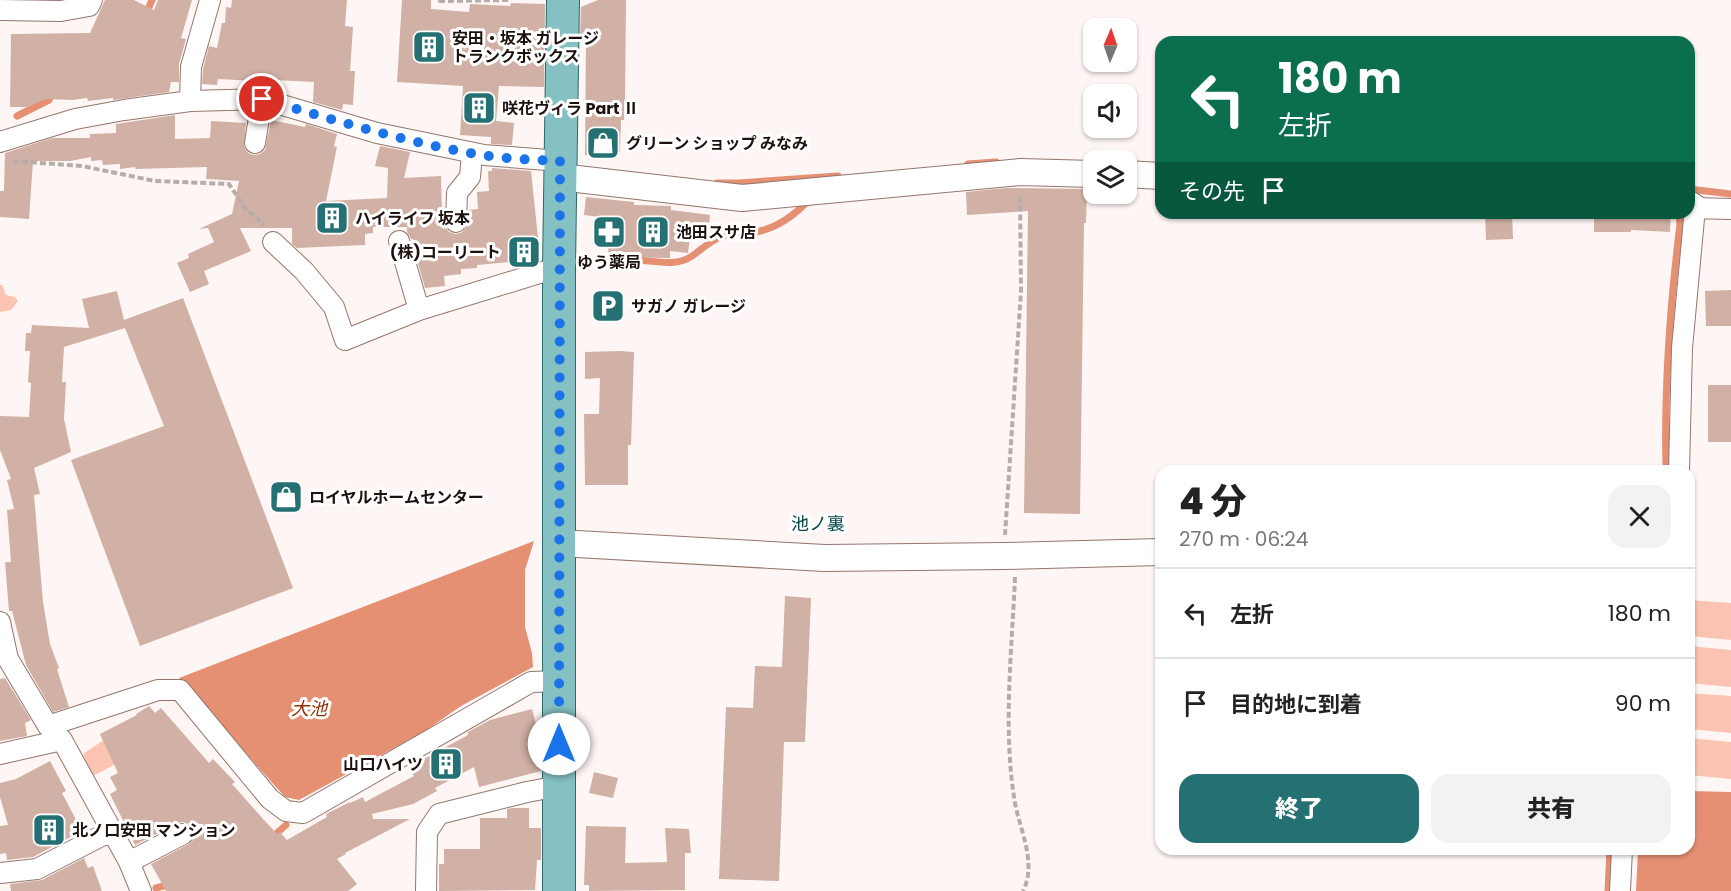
<!DOCTYPE html>
<html lang="ja">
<meta charset="utf-8">
<style>
:root{--surface:#fff;--page:#f2f2f2;--text:#222;--muted:#767676;--line:#e0e0e0;--accent:#257072}
body{margin:0;font-family:Poppins,"Noto Sans JP",sans-serif;background:var(--page);color:var(--text);height:100vh;display:flex;flex-direction:column;font-size:22px;white-space:nowrap}
*{box-sizing:border-box;margin:0}
p{font-size:20px;color:var(--muted)}
.icon{flex:none;width:33px;height:33px;fill:none;stroke:currentColor;stroke-width:2;stroke-linecap:round;stroke-linejoin:round}
.map{position:relative;flex:1;overflow:hidden}
.details{position:absolute;left:1155px;top:465px;width:540px;height:390px;display:flex;flex-direction:column;background:var(--surface);border-radius:18px;box-shadow:0 2px 4px #0004}
.details>*{flex:none}
.top-card{position:absolute;left:1155px;top:36px;width:540px;height:183px;border-radius:18px;box-shadow:0 2px 4px #0004;background:#0b6e4f;color:#fff;overflow:hidden}
.needle{width:39px;rotate:2deg}
.fabs{position:absolute;left:1083px;top:18px;display:grid;gap:12px}
.fabs a{display:grid;place-items:center;width:54px;height:54px;border-radius:12px;background:var(--surface);box-shadow:0 2px 4px #0004;font-size:30px}
.pin{position:absolute;display:grid;place-items:center;width:51px;height:51px;color:#fff;margin:-26px;border:3px solid #fff;border-radius:50%;box-shadow:0 2px 6px #0007}
.me{position:absolute;width:66px;margin:-33px;rotate:0deg;stroke-linejoin:round;filter:drop-shadow(0 0 4px #0008)}
.turn{display:flex;align-items:center;gap:21px;height:126px;padding:0 24px;font-size:27px}
.turn .icon{width:78px;height:78px;stroke-width:2.5}
.turn b{display:block;font-size:42px;line-height:51px}
.then{display:flex;align-items:center;height:57px;padding:0 24px;background:#0003;gap:12px;font-size:22px}
.round{display:grid;place-items:center;flex:none;width:63px;height:63px;border-radius:18px;background:var(--page)}
.head{display:flex;align-items:center;justify-content:space-between;height:102px;padding:0 24px}
h1{font-size:36px;font-weight:800;line-height:45px}
.primary-button{display:flex;gap:12px;margin-top:auto;padding:12px 24px}
.primary-button a{flex:1;height:69px;border-radius:18px;background:var(--accent);color:#fff;font-size:24px;font-weight:800;line-height:69px;text-align:center}
.primary-button a+a{background:var(--page);color:var(--text)}
ul{padding:0;list-style:none}
li{display:flex;align-items:center;gap:18px;height:90px;padding:0 24px;border-top:2px solid var(--line)}
li div{flex:1}
li b{display:block;font-size:22px}
li em{font-style:normal}
.map>svg:first-child{display:block}
.green{fill:#fbc3b1}
.water{fill:#e58f73}
.lines{fill:none;stroke-linecap:round;stroke-linejoin:round}
.stream{stroke:#e58f73;stroke-width:7}
.building{fill:#d1b0a5}
.minor-casing{stroke:#94766c;stroke-width:22}
.tertiary-casing{stroke:#94766c;stroke-width:28}
.primary-casing{stroke:#2c6969;stroke-width:34}
.path{stroke:#b6adab;stroke-width:4;stroke-dasharray:6 3;stroke-linecap:butt}
.minor{stroke:#fff;stroke-width:20}
.tertiary{stroke:#fff;stroke-width:26}
.primary{stroke:#85c1c3;stroke-width:32}
.route{stroke:#1a73e8;stroke-width:10;stroke-dasharray:0 18}
.labels{text-anchor:middle;stroke-width:6;stroke-linejoin:round;paint-order:stroke}
.poi-label{font-size:16px;font-weight:bold;fill:#1d110d;stroke:#fff;text-anchor:start}
.neighbourhood-label{font-size:18px;fill:#034648;stroke:#fff}
.water-label{font-size:18px;font-style:italic;fill:#932f05;stroke:#fff}
</style>
<div class="map">
<svg width="1731" height="891" viewBox="0 0 1731 891">
<rect width="100%" height="100%" fill="#fef6f4"/>
<path class="green" d="M0,285H2L6,295L15,297L18,301L11,310L0,312Z
M1689,600L1731,603V640L1689,636Z
M1689,646L1731,650V687L1689,683Z
M1689,693L1731,696V733L1689,729Z
M1689,738L1731,742V779L1689,775Z
M105,739L140,751L93,776L83,754Z"/>
<path class="water" d="M534,541L525,570V627L532,653L533,667L461,706L425,731L299,800L285,797L179,678Z
M1689,791L1731,792V891H1636L1638,849H1689Z"/>
<g class="lines">
<path class="stream" d="M146,14L152,0
M17,116L49,100L53,91
M968,164L996,162
M717,183H738L838,176
M1689,189L1731,194
M638,260C655,261 677,267 692,256C702,249 711,240 723,236C733,232 744,233 755,232C775,229 793,216 806,203L810,202
M1666,467C1664,386 1670,305 1680,224L1679,213
M269,840L286,825
M156,888L171,884
M1608,891L1610,849"/>
</g>
<path class="building" d="M105,0H134L154,10L158,0H192L181,38L186,39L179,64V82H171L169,92L113,100V98L88,101L87,98L72,100L46,99L26,107H10L11,34L90,33Z
M232,0H347L345,26L353,27L350,71H355L353,105L343,104L342,110L313,102L314,82L275,80V82L218,79L217,85L202,84L203,69L209,46L217,48L222,23H225L226,7L231,8Z
M402,0H431V9L469,12L470,4L510,6L511,3L545,4L544,87L499,86L496,121L514,123L512,145L491,144V137L460,135L463,86L397,82Z
M598,0H626L625,102L624,120H621L620,152H609V156L585,155L586,37H580L581,7Z
M175,115V139L210,138L211,121L246,123L244,147L248,153L254,155L260,154L265,150L271,120L305,127L306,124L337,134L334,146L337,147L326,201L387,198L388,168L375,166L380,146L410,152L404,178L441,176L442,213H444L445,227L449,232L455,234L461,233L466,228L468,210L478,209L477,192L489,191L488,171H492V168L531,171L538,238H536L539,260L511,264V262L477,265V268L461,269V274L444,276L445,286L425,288L414,250L413,239H411L407,232V227H373V233L365,234V245L297,248L292,244V228H240L251,251L204,271L209,284L190,292L177,263L189,258L188,254L214,242L208,228L199,229L232,214L239,181L206,179L207,167L136,169L135,167L120,169V164L103,165L102,160L91,161V157L70,161H33L29,219L0,217V191H4L5,153L52,138H90V134L116,133V124Z
M1006,188L1087,189L1086,223H1084L1080,514L1024,513L1028,211L967,215L966,192Z
M586,197L634,202V205L671,206V210L710,215L708,231L691,229L688,253L670,251V258L608,257L609,218L584,215Z
M1485,213H1512L1513,239L1486,240Z
M1594,213H1671L1670,232L1631,230V232H1594Z
M1731,290V326H1706L1705,291Z
M117,291L124,320L183,298L293,588L140,646L71,460L164,426L125,328L64,347L62,382H66L64,419L71,452L34,468L40,494L34,495L43,602L50,644L59,668L57,669L69,707L53,712L26,665L12,611H9L5,562H11L7,510L14,509L7,480L11,479L0,450V416L29,417L31,383L28,382L30,351H25L26,333H31L32,325L89,328L82,299Z
M620,351L634,352L631,445H628V485H585L584,414H599L600,378L585,379V352Z
M1708,385H1731V442H1708Z
M785,596L811,598L805,742H784L779,881L719,879L726,707L753,708L755,666L782,667Z
M5,678L31,720L25,723L27,736L0,741V679Z
M149,706L155,713L161,708L209,763L213,759L235,782L232,784L264,820L277,834L280,832L287,840L327,817L326,814L350,802V803L363,797L365,802L414,776L409,767L468,735V732L490,720L532,709L538,732L536,733L541,753V771L479,787L474,767L435,788L437,791L413,804L372,814L373,819H410L345,853L346,854L337,859L357,884L348,891H166L151,864L189,844L193,840L195,834L194,829L189,824L183,822L178,823L135,845L110,794L117,790L110,777L118,773L100,734L137,715L136,714Z
M50,761L66,791L62,793L82,831L33,857L7,860L6,853L0,854V826L8,825L0,797V783L16,779Z
M594,772L618,778L613,798L589,793Z
M513,808H529V828H541V860H537L535,890L439,891V864H444V849H480V818H507V809Z
M586,826L626,827L625,863L667,862L665,828L689,829L691,853H685V890L589,891V885H584Z
M84,858L88,868L93,866L102,891H11L10,884L42,880Z"/>
<g class="lines">
<g class="minor-casing">
<path id="minor" d="M0,10L61,11L89,6L92,0
M190,101L191,67L210,0
M0,142L75,119L124,110L190,101L262,99L377,133L484,155L560,161
M255,143L262,99
M456,222L457,193L470,177L472,153
M399,241L419,310
M273,242L304,271L334,307L345,340L419,310L559,267
M1679,471L1682,348L1695,208L1731,209
M0,622L8,659L48,726L62,740L129,862L141,891
M48,726L158,690H180L270,799L286,811L303,813L531,682L559,681
M0,754L62,740
M129,862L183,834
M0,873L37,869L111,831
M426,891L427,832L439,814L527,792L559,786
M1620,891L1622,849"/>
</g>
<g class="tertiary-casing">
<path id="tertiary" d="M1126,174L1161,176
M560,177L742,198L1020,172L1094,174
M1689,204L1695,208
M559,543L824,558L1004,556L1161,552"/>
</g>
<g class="primary-casing">
<path id="primary" d="M559,891V267L563,0"/>
</g>
<path class="path" d="M440,0V1L508,0
M13,161L82,166L155,181L229,184L245,208L264,225
M1005,535L1021,291L1020,195
M1015,577C1012,650 1003,725 1014,797C1018,827 1038,862 1023,891"/>
<use href="#minor" class="minor"/>
<use href="#tertiary" class="tertiary"/>
<use href="#primary" class="primary"/>
</g>
<g class="lines">
<path class="route" d="M262,99C335,120 407,143 482,155C508,159 534,160 560,161L559,744"/>
</g>
<defs>
<g id="building-square" transform="scale(1.725)"><rect x="-9" y="-9" width="18" height="18" rx="4" fill="#257072" stroke="#fff"/><path d="M-4-6H4V6H1V3H-1V6H-4ZM-2.5-4.3h1.7v1.8h-1.7ZM.8-4.3h1.7v1.8H.8ZM-2.5-1h1.7V.8h-1.7ZM.8-1h1.7V.8H.8Z" fill="#fff"/></g>
<g id="shop-square" transform="scale(1.725)"><rect x="-9" y="-9" width="18" height="18" rx="4" fill="#257072" stroke="#fff"/><path d="M-5-2.5h2.3a2.7 3.5 0 0 1 5.4 0H5L5.5 6h-11ZM-1.5-2.5h3a1.5 2.3 0 0 0-3 0Z" fill="#fff"/></g>
<g id="pharmacy-square" transform="scale(1.725)"><rect x="-9" y="-9" width="18" height="18" rx="4" fill="#257072" stroke="#fff"/><path d="M-2-6h4v4h4v4h-4v4h-4v-4h-4v-4h4Z" fill="#fff"/></g>
<g id="parking-square" transform="scale(1.725)"><rect x="-9" y="-9" width="18" height="18" rx="4" fill="#257072" stroke="#fff"/><path d="M-3.5-5.5H1a3.5 3.5 0 0 1 0 7H-1V5.5H-3.5ZM-1-3.4V-.6H.8a1.4 1.4 0 0 0 0-2.8Z" fill="#fff"/></g>
</defs>
<g fill-rule="evenodd">
<use href="#building-square" x="429" y="47"/>
<use href="#building-square" x="479" y="108"/>
<use href="#shop-square" x="603" y="143"/>
<use href="#building-square" x="332" y="218"/>
<use href="#pharmacy-square" x="609" y="232"/>
<use href="#building-square" x="653" y="232"/>
<use href="#building-square" x="524" y="252"/>
<use href="#parking-square" x="608" y="306"/>
<use href="#shop-square" x="286" y="497"/>
<use href="#building-square" x="446" y="764"/>
<use href="#building-square" x="49" y="830"/>
</g>
<g class="labels">
<g class="poi-label">
<text x="452" y="44">安田・坂本 ガレージ<tspan x="452" dy="18">トランクボックス</tspan></text>
<text x="502" y="114">咲花ヴィラ Part Ⅱ</text>
<text x="626" y="149">グリーン ショップ みなみ</text>
<text x="355" y="224">ハイライフ 坂本</text>
<text x="676" y="238">池田スサ店</text>
<text x="501" y="258" text-anchor="end">(株)コーリート</text>
<text x="609" y="268" text-anchor="middle">ゆう薬局</text>
<text x="631" y="312">サガノ ガレージ</text>
<text x="309" y="503">ロイヤルホームセンター</text>
<text x="423" y="770" text-anchor="end">山口ハイツ</text>
<text x="72" y="836">北ノ口安田 マンション</text>
</g>
<g class="neighbourhood-label">
<text x="818" y="530">池ノ裏</text>
</g>
<g class="water-label">
<text x="309" y="715">大池</text>
</g>
</g>
</svg>
<div class="fabs">
<a><svg class="needle" viewBox="-14 -14 28 28"><path d="M0-13l5 13h-10z" fill="#e53935"/><path d="M0 13l5-13h-10z" fill="#767676"/></svg></a>
<a><svg class="icon" aria-label="sound" viewBox="0 0 24 24"><path d="M4 9h4l5-4v14l-5-4H4zM17 9q2 3 0 6"/></svg></a>
<a><svg class="icon" aria-label="layers" viewBox="0 0 24 24"><path d="M12 4l9 5-9 5-9-5zM3 14l9 5 9-5"/></svg></a>
</div>
<div class="pin" style="left:262px;top:99px;background:#d93025"><svg class="icon" aria-label="arrive" viewBox="0 0 24 24"><path d="M6 21V4h12l-3 4 3 4H6"/></svg></div>
<svg class="me" style="left:559px;top:744px" viewBox="-20 -20 40 40"><circle r="19" fill="#fff"/><path d="M0-13L10 11 0 6-10 11z" fill="#1a73e8"/></svg>
<div class="top-card">
<div class="turn"><svg class="icon" aria-label="left" viewBox="0 0 24 24"><path d="M17 20v-9H6M10 6l-5 5 5 5"/></svg><div><b>180 m</b>左折</div></div>
<div class="then">その先<svg class="icon" aria-label="arrive" viewBox="0 0 24 24"><path d="M6 21V4h12l-3 4 3 4H6"/></svg></div>
</div>
<section class="details">
<div class="head"><div><h1>4 分</h1><p>270 m · 06:24</p></div><a class="round"><svg class="icon" aria-label="close" viewBox="0 0 24 24"><path d="M6 6l12 12M18 6L6 18"/></svg></a></div>
<ul>
<li><svg class="icon" aria-label="left" viewBox="0 0 24 24"><path d="M17 20v-9H6M10 6l-5 5 5 5"/></svg><div><b>左折</b></div><em>180 m</em></li>
<li><svg class="icon" aria-label="arrive" viewBox="0 0 24 24"><path d="M6 21V4h12l-3 4 3 4H6"/></svg><div><b>目的地に到着</b></div><em>90 m</em></li>
</ul>
<div class="primary-button"><a>終了</a><a>共有</a></div>
</section>
</div>
